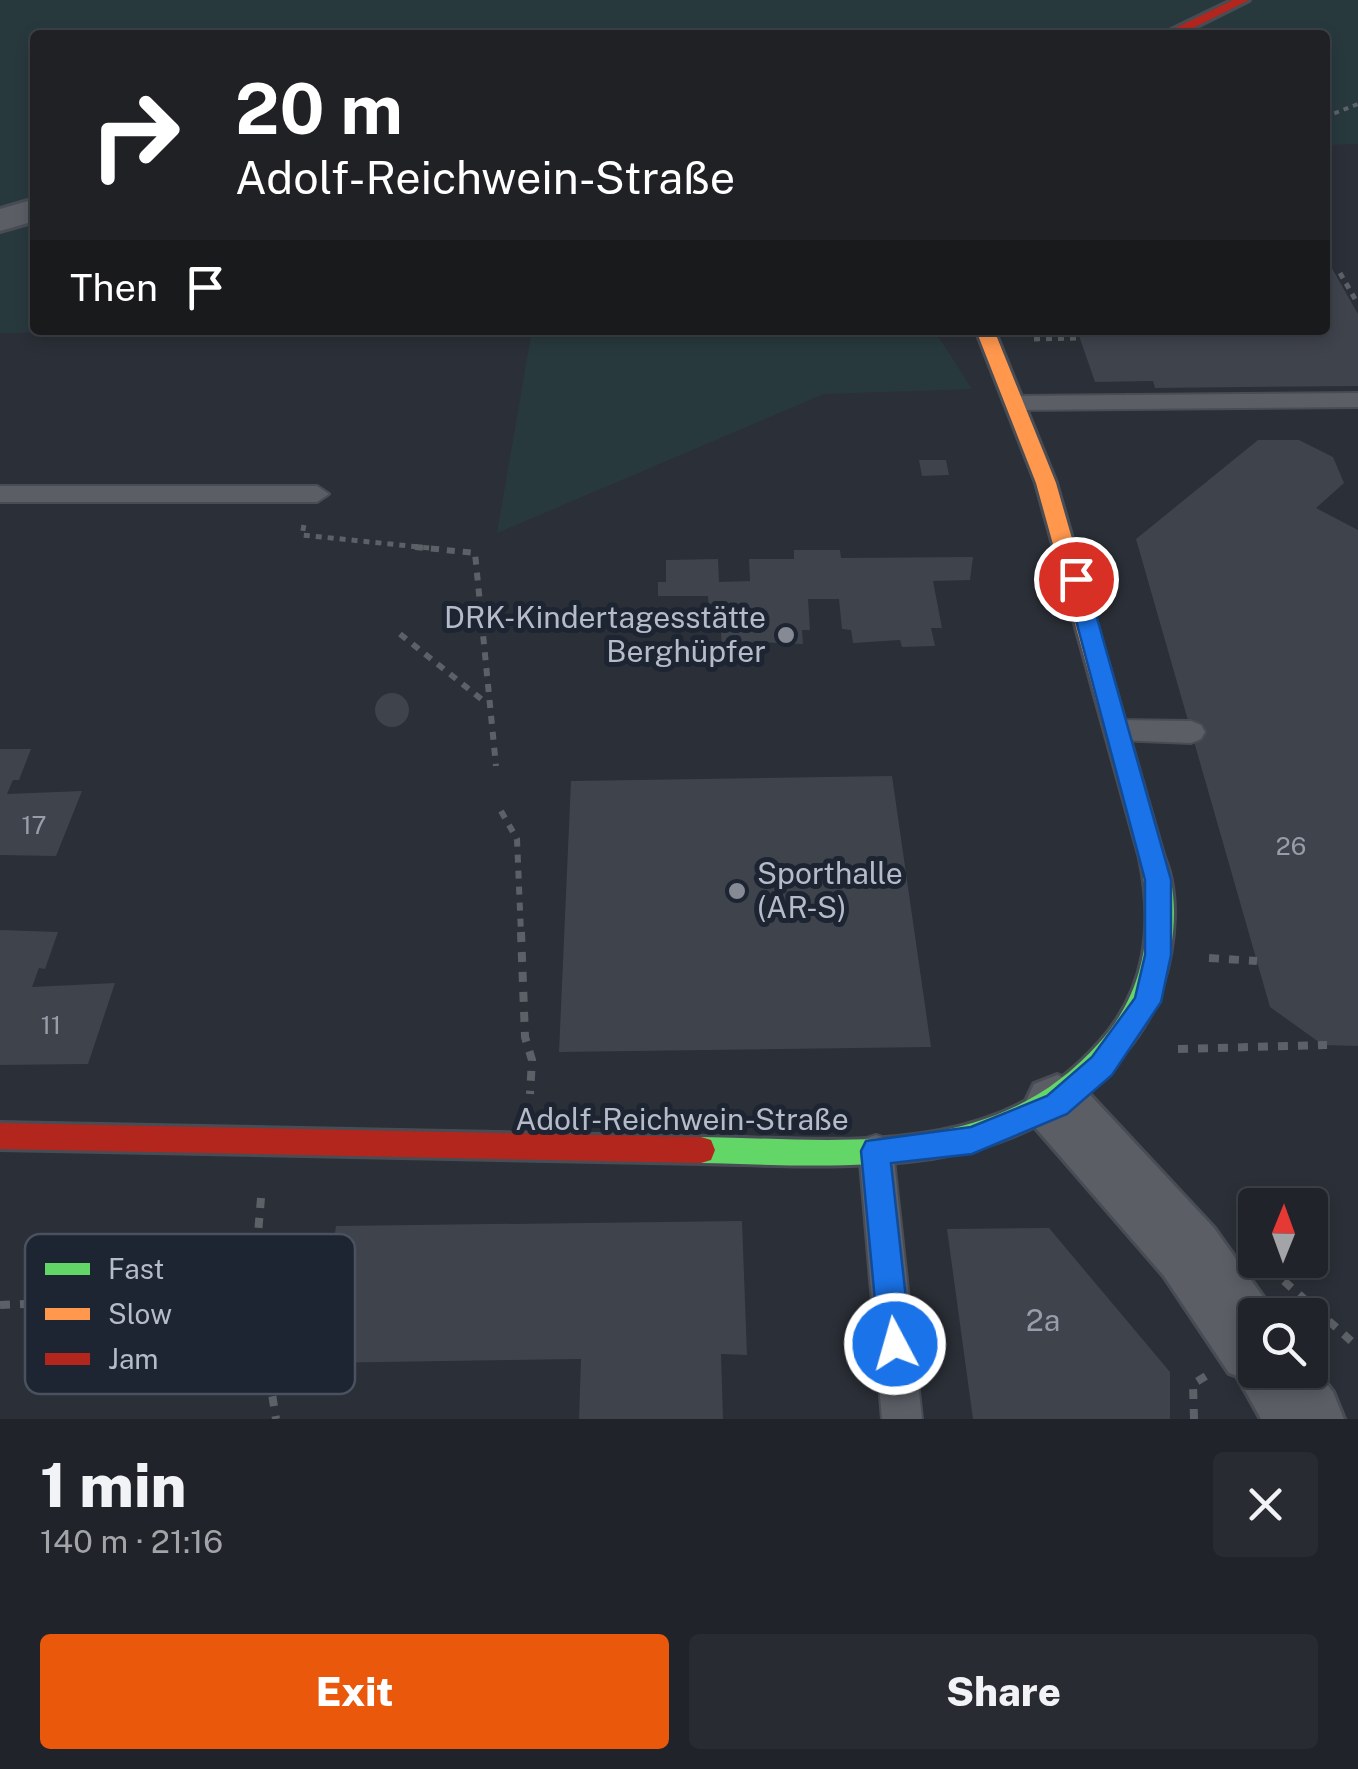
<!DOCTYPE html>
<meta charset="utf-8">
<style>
:root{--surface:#202329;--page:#282b31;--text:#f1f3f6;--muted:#a2a4a8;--line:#3d4046;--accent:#ea580c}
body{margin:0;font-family:"Public Sans",sans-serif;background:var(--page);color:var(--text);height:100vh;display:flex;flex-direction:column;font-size:38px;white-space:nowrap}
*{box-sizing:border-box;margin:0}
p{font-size:32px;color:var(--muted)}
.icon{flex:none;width:55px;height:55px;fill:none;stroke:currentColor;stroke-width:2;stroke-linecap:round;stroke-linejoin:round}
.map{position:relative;height:1419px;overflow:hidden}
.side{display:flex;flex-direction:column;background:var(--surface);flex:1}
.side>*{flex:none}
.banner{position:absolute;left:30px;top:30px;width:1300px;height:305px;border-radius:10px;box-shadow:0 5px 15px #0003,0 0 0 2px var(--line);background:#202124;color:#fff;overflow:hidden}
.needle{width:65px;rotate:1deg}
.controls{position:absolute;left:1238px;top:1188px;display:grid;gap:20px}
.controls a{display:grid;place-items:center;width:90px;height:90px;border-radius:10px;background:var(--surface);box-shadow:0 5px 15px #0003,0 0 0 2px var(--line);font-size:50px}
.pin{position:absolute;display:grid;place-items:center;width:85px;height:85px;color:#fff;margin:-42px;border:5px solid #fff;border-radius:50%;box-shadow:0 2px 10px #0007}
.me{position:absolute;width:110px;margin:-55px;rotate:354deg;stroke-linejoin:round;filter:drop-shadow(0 0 8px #0008)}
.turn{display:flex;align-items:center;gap:35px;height:210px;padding:0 40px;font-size:45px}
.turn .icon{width:130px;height:130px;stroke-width:2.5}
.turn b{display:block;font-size:70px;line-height:85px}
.then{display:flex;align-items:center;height:95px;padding:0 40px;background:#0003;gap:20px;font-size:38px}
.round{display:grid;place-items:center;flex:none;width:105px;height:105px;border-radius:10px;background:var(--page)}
.overview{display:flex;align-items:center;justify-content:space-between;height:170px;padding:0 40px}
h1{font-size:60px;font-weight:800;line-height:75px}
.action{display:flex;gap:20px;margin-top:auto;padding:20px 40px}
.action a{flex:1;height:115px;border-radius:10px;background:var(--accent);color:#fff;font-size:40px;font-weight:800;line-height:115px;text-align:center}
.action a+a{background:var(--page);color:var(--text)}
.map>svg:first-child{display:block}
.green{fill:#28393d}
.building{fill:#3f434c}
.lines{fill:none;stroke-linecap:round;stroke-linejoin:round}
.lane-casing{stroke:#484c54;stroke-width:4}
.street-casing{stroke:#484c54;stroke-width:6}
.fast-casing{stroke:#484c54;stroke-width:6}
.slow-casing{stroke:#484c54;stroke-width:6}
.jam-casing{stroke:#484c54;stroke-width:6}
.path-far3{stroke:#5c6167;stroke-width:4;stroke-dasharray:5 5;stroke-linecap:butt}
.path-far2{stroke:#5c6167;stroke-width:5;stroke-dasharray:6 6;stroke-linecap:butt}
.path-far1{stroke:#5c6167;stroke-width:6;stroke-dasharray:8 8;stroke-linecap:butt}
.path{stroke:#5c6167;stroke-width:8;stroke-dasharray:10 10;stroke-linecap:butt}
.lane{fill:#5b5e65;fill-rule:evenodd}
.street{fill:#5b5e65;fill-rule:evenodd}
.fast{fill:#63d668;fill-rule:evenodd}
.slow{fill:#ff974d;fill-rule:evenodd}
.jam{fill:#b3261e;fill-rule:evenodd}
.route{fill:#1a73e8;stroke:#114b97;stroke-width:2.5}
.poi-dot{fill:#858a95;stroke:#1e2532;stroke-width:4}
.labels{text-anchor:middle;stroke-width:10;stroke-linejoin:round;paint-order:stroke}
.number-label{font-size:25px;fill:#989da9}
.poi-label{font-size:30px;fill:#b5bbc8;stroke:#1e2532;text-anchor:end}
.street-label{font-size:30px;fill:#b5bbc8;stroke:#1e2532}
.near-number-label{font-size:30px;fill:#989da9}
.key{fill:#1e2532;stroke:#4b525f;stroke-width:2.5}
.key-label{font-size:28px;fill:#b5bbc8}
</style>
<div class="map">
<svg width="1358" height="1419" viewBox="0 0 1358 1419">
<rect width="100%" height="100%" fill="#2b2f37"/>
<path class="green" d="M0,0H1358V144L1325,145V35H35V330H934L972,389L824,394L497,533L532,330L0,333Z"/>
<path class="building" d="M1325,256L1358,314V386L1155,388L1153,381L1095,382L1077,330H1325Z
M1258,440H1299L1333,457L1344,483L1316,508L1358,530V1046L1323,1045L1270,1007L1136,539Z
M919,460H946L949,475L922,476Z
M794,550H840L841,558L973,557L970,580L933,581L942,628H931L935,646L902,647L900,640L853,643L851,630L842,629L839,599H808L810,630H802L803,644L755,642V649H722L721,631H710L708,596H658V582H666V560L718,559L719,582L750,581L749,559H794Z
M375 710a17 17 0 1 1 34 0a17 17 0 1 1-34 0Z
M0,749H31L19,780H13L7,794L82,791L56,856L0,855Z
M892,776L931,1047L559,1052L571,781Z
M0,930L58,932L45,969L39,968L32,987L115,983L88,1064L0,1065Z
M742,1221L747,1355L721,1354L723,1419H579L581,1359L316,1363L336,1226Z
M1049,1228L1170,1372V1419H973L947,1229Z"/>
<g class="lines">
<g class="lane-casing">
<path id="lane" d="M1358,393V407L1016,410L1005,403L1016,396Z
M0,486H317L329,494L317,502H0Z
M1118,720L1191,721L1201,725L1205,732L1201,739L1191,743L1118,740L1108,737L1104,730L1108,723Z
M876,1135L888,1139L893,1151L922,1419H882L859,1151L864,1139Z"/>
</g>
<g class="street-casing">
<path id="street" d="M35,199V221L0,231V209Z
M1057,1075L1080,1084L1214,1228L1276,1315H1255V1370H1310V1362L1333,1392L1344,1419H1261L1237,1376L1229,1373L1164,1276L1034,1126L1024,1105L1034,1084Z"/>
</g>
<g class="fast-casing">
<path id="fast" d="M1152,848L1161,851C1181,890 1175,946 1162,986C1153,1016 1136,1040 1115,1064C1012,1183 844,1166 701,1163L691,1160L687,1150L691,1140L701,1137C845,1139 994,1161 1099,1043C1147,990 1154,926 1140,858L1143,851Z"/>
</g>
<g class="slow-casing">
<path id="slow" d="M976,330H994L1056,483L1164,858L1161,865L1152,868L1143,865L1140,858L1036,483Z"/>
</g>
<g class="jam-casing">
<path id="jam" d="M1233,0H1249L1179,35H1161Z
M0,1123L701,1137L711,1140L715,1150L711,1160L701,1163L0,1149Z"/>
</g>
<path class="path-far3" d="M1325,117L1358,104"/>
<path class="path-far2" d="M1340,273L1358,304
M1034,339L1079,338
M304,525L302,535L439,549"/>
<path class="path-far1" d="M415,547L475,553L496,766
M400,634L485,702
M501,811L517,839L521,934"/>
<path class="path" d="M521,932L525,1037L532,1060L530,1094
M1209,958L1257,961
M1178,1049L1327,1045
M261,1198L254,1281L276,1419
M1284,1281L1358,1347
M0,1305L256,1294
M1194,1419L1193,1384L1206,1376"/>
<use href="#lane" class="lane"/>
<use href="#street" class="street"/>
<use href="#fast" class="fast"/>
<use href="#slow" class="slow"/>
<use href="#jam" class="jam"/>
</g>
<path class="route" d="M1076,572L1086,579L1171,880V955L1161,1002L1112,1075L1067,1114L972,1154L891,1163L911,1344L906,1355L895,1360L884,1355L879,1344L861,1151L866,1141L971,1127L1047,1096L1092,1057L1135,998L1145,955V880L1065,579Z"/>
<g class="poi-dot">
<circle cx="786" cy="635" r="10"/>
<circle cx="737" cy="891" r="10"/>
</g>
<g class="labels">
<g class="number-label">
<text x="34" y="834">17</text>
<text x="1291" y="855">26</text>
<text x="51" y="1034">11</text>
</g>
<g class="poi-label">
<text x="766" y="628">DRK-Kindertagesstätte<tspan x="766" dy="34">Berghüpfer</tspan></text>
<text x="757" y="884" text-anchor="start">Sporthalle<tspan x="757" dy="34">(AR-S)</tspan></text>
</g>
<g class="street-label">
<text x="682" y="1130">Adolf-Reichwein-Straße</text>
</g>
<g class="near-number-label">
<text x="1043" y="1331">2a</text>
</g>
</g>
<rect x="25" y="1234" width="330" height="160" rx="15" class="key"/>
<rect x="45" y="1263" width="45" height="12" fill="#63d668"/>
<rect x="45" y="1308" width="45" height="12" fill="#ff974d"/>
<rect x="45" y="1353" width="45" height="12" fill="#b3261e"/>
<g class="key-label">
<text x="108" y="1279">Fast</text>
<text x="108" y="1324">Slow</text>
<text x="108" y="1369">Jam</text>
</g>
</svg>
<div class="controls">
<a><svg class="needle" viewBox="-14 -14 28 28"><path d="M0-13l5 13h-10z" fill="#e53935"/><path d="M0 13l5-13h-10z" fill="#a2a4a8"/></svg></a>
<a><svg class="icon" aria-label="search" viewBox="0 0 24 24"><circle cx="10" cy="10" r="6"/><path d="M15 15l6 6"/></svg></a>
</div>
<div class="pin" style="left:1076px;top:579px;background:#d93025"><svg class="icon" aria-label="arrive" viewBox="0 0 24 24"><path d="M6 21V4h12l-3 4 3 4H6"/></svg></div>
<svg class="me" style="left:895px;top:1344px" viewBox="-20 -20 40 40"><circle r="17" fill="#1a73e8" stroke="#fff" stroke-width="3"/><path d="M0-11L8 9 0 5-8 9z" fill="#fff"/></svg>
<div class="banner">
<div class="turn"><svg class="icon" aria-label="right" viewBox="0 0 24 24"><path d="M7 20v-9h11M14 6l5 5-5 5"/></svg><div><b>20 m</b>Adolf-Reichwein-Straße</div></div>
<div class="then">Then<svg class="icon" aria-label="arrive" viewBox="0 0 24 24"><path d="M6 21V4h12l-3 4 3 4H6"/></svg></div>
</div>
</div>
<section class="side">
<div class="overview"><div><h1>1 min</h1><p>140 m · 21:16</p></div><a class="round"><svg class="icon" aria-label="close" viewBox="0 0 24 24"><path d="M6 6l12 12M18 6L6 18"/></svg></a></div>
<div class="action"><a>Exit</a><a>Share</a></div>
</section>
